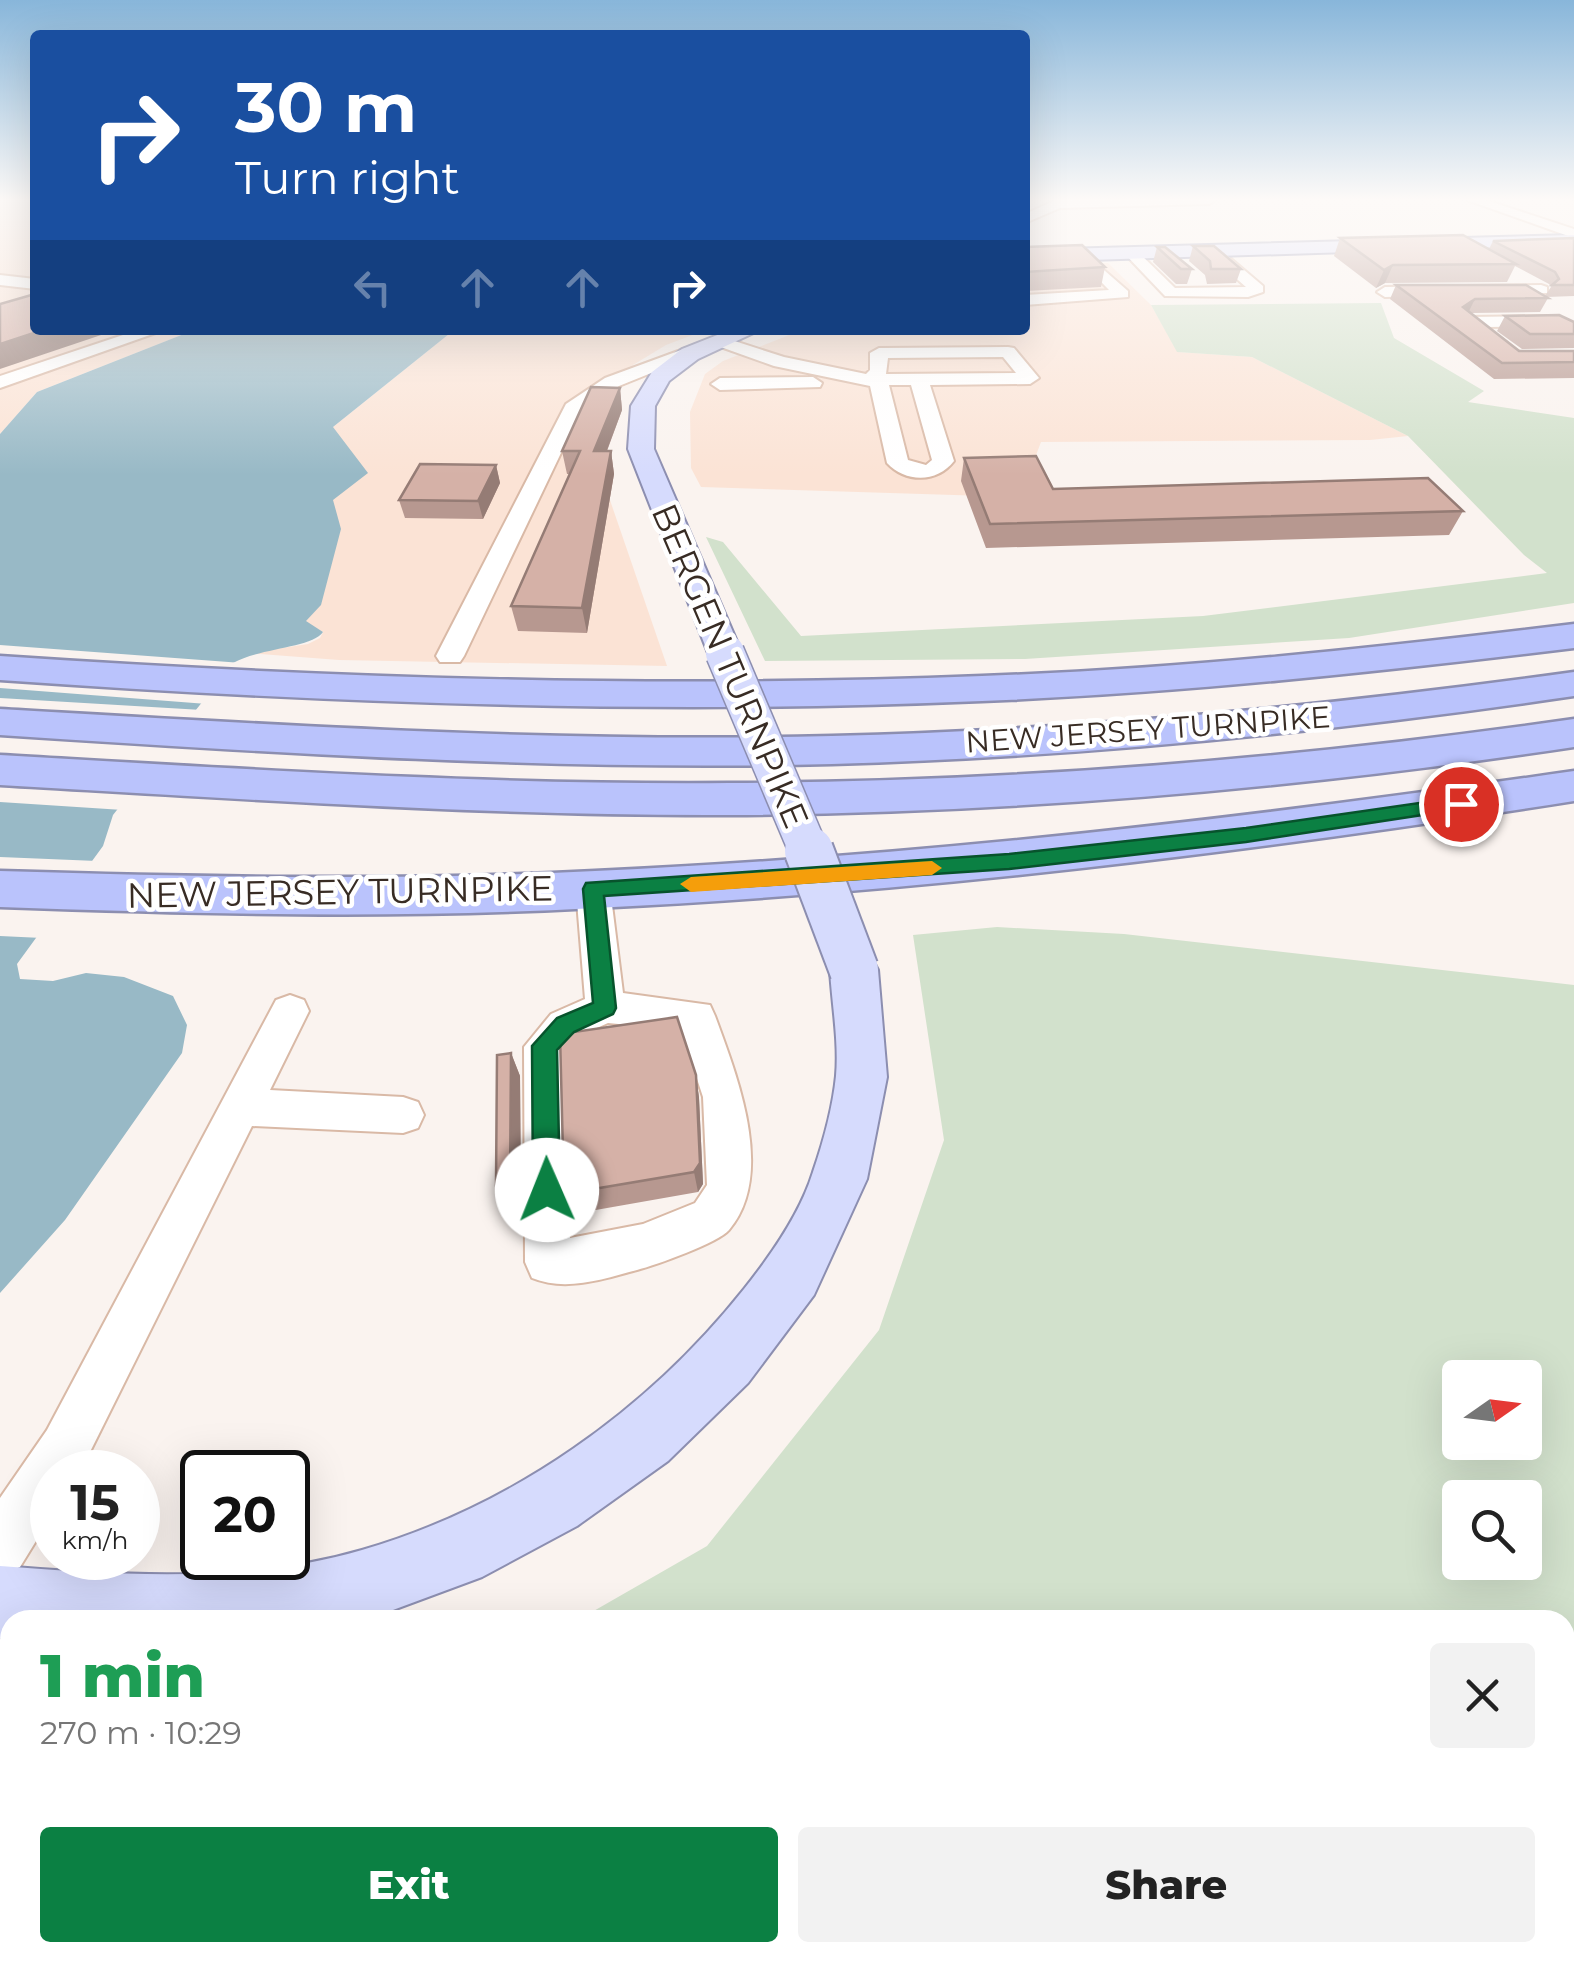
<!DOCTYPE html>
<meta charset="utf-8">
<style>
:root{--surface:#fff;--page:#f2f2f2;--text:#222;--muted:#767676;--accent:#0b8043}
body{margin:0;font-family:Montserrat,sans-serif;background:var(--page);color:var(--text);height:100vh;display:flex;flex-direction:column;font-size:38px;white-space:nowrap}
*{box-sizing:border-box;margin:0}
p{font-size:32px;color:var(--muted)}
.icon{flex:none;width:55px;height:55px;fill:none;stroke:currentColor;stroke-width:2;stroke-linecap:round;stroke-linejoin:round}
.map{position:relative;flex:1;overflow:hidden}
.drawer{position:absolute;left:0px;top:1610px;width:1575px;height:352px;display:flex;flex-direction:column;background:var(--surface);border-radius:30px 30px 0 0;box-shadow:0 10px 40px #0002}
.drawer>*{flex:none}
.hud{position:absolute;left:30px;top:30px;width:1000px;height:305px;border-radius:10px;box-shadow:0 10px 40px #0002;background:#1a4fa0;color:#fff;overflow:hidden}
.needle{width:65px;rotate:76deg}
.tools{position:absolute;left:1442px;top:1360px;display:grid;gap:20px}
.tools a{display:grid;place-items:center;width:100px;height:100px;border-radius:10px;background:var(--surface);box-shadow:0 10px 40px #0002;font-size:50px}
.speed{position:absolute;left:30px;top:1450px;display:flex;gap:20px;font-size:50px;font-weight:700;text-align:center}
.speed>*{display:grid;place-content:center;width:130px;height:130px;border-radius:50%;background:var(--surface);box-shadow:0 10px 40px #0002;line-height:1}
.speed small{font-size:25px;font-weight:400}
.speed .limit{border:5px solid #111;border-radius:15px;background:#fff;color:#111}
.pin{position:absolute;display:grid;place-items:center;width:85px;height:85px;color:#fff;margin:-42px;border:5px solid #fff;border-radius:50%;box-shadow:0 2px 10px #0007}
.me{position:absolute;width:110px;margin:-55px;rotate:359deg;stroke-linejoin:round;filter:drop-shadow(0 0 8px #0008)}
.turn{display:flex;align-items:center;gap:35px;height:210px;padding:0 40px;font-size:45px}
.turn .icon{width:130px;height:130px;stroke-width:2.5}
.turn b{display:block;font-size:70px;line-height:85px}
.lanes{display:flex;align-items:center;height:95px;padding:0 40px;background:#0003;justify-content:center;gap:50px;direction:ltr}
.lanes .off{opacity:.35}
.round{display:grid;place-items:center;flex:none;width:105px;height:105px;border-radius:10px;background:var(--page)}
.overview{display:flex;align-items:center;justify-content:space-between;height:170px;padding:0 40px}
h1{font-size:60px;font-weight:800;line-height:75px;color:#1e9e55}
.button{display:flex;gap:20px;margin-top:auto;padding:20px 40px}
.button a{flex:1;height:115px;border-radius:10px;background:var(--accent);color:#fff;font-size:40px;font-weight:800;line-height:115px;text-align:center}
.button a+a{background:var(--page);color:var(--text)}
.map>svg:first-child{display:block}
.built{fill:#fbe3d5}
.green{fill:#d2e1cc;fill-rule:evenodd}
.water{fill:#98b9c6}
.pier{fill:#faf3ef}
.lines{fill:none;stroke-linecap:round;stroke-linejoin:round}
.minor-casing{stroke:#d9b9a6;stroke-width:4}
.major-casing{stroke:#8c8eb0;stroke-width:4}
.highway-casing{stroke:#8c8eb0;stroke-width:5}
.minor{fill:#fff;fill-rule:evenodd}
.major{fill:#d6dbfd;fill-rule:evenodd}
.highway{fill:#bac3fc;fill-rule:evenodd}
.major-bridge-far1-casing{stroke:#8c8eb0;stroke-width:41;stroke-linecap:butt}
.major-bridge-casing{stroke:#8c8eb0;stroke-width:52;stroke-linecap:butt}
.major-bridge-far1{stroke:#d6dbfd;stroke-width:38}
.major-bridge{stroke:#d6dbfd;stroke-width:48}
.wall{fill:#b79890}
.shaded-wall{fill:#957c75}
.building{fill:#d5b1a7;stroke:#957c75;stroke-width:2.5}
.route{fill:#0b8043;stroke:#07532c;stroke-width:2.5}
.slow{fill:#f59e0b}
.labels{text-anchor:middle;stroke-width:9;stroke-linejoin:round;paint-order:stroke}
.far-street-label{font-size:30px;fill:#382c24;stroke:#fff}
.street-label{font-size:35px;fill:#382c24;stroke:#fff}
</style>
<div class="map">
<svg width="1574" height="1961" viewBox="0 0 1574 1961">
<rect width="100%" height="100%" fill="#faf3ef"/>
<path class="built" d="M0,200H35V330H194L37,392L0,434Z
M1108,263L1151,305L1178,352L1252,357L1408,436L1370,440L1041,442L1020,497L701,487L691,468L690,412L705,374L723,361L802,330H1025V265Z
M454,330H706L666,345L633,365L608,412L601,474L667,666L339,660L249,653L308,644L320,638L323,632L305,622L332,500L333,427Z"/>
<path class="green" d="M1381,303L1394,338L1484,391L1468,402L1574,418V603L1349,638L1025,659L765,661L706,537L723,542L801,636L1203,616L1547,573L1524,555L1408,436L1252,357L1177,352L1151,305Z
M997,927L1124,934L1574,985V1923L1565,1922V1620H578L707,1546L879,1330L944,1140L913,935ZM1460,1378H1525V1442H1460ZM1460,1498H1525V1562H1460Z
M0,1771H10V1952H1231L1268,1961H0Z"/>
<path class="water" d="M194,330H454L333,427L368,473L333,500L341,529L321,605L306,621L323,632C312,648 259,648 233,663L113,815L103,846L17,964L20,979L53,981L86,973L124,977L173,996L187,1025L182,1053L65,1220L0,1293V434L37,392Z"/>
<path class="pier" d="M0,645L242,663L207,704L0,688Z
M0,698L202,710L123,810L0,802Z
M0,857L97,861L42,938L0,936Z"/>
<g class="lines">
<g class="minor-casing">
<path id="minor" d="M1056,200H1215L1209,204L1060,208L1025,223V214Z
M1467,200H1486L1574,229V238Z
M1207,247H1217L1263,286V292L1248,297L1165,296L1124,253L1136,250L1175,288L1246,287L1207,253Z
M1081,250L1128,291V297L1025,305V295L1109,290L1074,254Z
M0,275L35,279V289L0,285Z
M1541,285L1547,287V293L1385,297L1377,292L1385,287Z
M1556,316L1574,325V338L1552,326L1486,327L1521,353L1574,352V362H1511L1460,322L1468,317Z
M138,330H164L0,388V376Z
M719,336L784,357L866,374L870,370V353L879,348L1008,347L1014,348L1039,378L1030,384L930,385L954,461C937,483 906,483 887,463L870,386L774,366L718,346L619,386L581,411L464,656L460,662H440L436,656L566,404L605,378ZM1003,357L1016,373L886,374L888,358ZM889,385H911L932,460L926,465L908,460Z
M813,377L822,383L820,387L720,390L711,384L720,378Z
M593,876L605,880L610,889L623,993L710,1005L715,1016C737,1076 776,1174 729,1230C718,1243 656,1265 637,1270C603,1279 566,1292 532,1278L525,1262L524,1047L551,1014L585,999L576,889L581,880ZM608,1023L681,1030L703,1097L707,1185L695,1203L643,1224L570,1238L564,1052L579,1036Z
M290,995L304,1000L309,1011L270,1090L403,1097L418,1102L424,1115L418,1128L403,1133L252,1126L83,1466L80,1472H52V1515L20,1567L0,1575V1498L47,1430L276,1000Z"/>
</g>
<g class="major-casing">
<path id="major" d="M1574,235V245L1025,262V250Z
M730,330H760L698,359L669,381L655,406L654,449L742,653L737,660L725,663L713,660L708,653L628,449L631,406L652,372L682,349Z
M854,952L871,957L878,970L887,1077L867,1179L814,1295L748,1383L668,1461L577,1526L482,1577L366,1620H10V1639L0,1638V1566C119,1575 246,1584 362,1550C513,1506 647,1411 744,1289C771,1255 800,1214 813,1172C823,1143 833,1106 836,1076C839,1042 832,1004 830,970L837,957Z"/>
</g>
<g class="highway-casing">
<path id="highway" d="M1574,624V648C1377,672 1180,693 982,701C654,715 327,703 0,680V656C327,678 654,689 982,676C1180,669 1377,648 1574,624Z
M1574,672V696C1328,732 1081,757 832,764C554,771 277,753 0,735V709C277,725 554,743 832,736C1081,730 1328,706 1574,672Z
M1574,719V747C1294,789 1012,813 729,815C486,816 243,799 0,785V755C243,769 486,785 729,783C1012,782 1294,759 1574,719Z
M1574,771V801C1249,852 924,892 595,908C397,919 198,914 0,907V871C198,877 397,881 595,871C924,856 1249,818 1574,771Z"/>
</g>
<use href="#minor" class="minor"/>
<use href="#major" class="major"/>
<use href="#highway" class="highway"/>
<g class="major-bridge-far1-casing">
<path id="major-bridge-far1" d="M725,653L810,854"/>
</g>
<g class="major-bridge-casing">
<path id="major-bridge" d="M809,851L854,970"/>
</g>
<use href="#major-bridge-far1" class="major-bridge-far1"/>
<use href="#major-bridge" class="major-bridge"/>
</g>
<path class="wall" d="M1340,238L1489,249L1493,241L1574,238V296L1546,297L1548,298L1540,312L1471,313L1519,351H1574V378L1494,379L1390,299L1396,285L1545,296L1551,287L1549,284L1515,266L1507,282L1385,283L1376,288L1334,256Z
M1193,246L1241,269L1236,283L1207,284L1205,275L1189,261Z
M1025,247L1105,267L1101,287L1025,291Z
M1157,247L1192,269L1187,284H1176L1153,262Z
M1505,316L1574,322V348L1522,349L1497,331Z
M620,388L622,410L607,451H611L614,474L587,633L518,631L511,606L570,474H567L562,451Z
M964,458L1053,489L1463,511L1449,535L986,548L961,481Z
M496,465L500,483L483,519L405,518L399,500Z
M511,1053L520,1076L521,1202L507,1205L496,1185Z
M696,1075L699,1098L703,1184L698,1192L573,1214L564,1194Z"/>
<path class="shaded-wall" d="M1393,265L1385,283L1376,288L1384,270Z
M1475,299L1468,313L1463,307Z
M43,330H116L0,369V344Z
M620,388L622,410L598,474L594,451Z
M611,451L614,474L587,633L582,608Z
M496,465L500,483L483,519L478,501Z
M511,1053L520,1076L521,1202L510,1182Z
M696,1075L699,1098L703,1184L698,1192L694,1172Z"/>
<path class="building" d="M1463,235L1516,264L1393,265L1384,270L1340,238Z
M1574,238V285H1552L1559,279L1555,272L1493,241Z
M1082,245L1105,267L1025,272V247Z
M1193,246H1214L1241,269H1211L1210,261Z
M1157,247H1165L1192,269H1181Z
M1396,285H1526L1548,298L1475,299L1463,307L1519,351H1574V362L1502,363Z
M35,294V330H43L0,344V304Z
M1559,315L1574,322V334H1530L1505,316Z
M591,387L620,388L594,451H611L582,608L511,606L580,451H562Z
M1036,456L1053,489L1428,478L1463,511L990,524L964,458Z
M420,464L496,465L478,501L399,500Z
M677,1017L696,1075L700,1163L694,1172L564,1194L560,1034Z
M511,1053L510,1182L496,1185L497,1055Z"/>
<linearGradient id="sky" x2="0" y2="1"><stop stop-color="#88b6da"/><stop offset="0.42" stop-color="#fdfaf8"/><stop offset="1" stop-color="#fdfaf8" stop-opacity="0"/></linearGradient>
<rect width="1574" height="475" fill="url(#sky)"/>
<path class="route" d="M1461,797L1471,804L1468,808L1246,842L1009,869L604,896L616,1008L613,1014L574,1032L557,1050L560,1190L556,1199L547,1203L537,1199L533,1190L532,1046L557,1018L593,1003L583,889L586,883L1009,854L1246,828Z"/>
<path class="slow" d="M932,861L942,868L932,875L691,892L680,884L691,877Z"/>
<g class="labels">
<g class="far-street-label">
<text transform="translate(1148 730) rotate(-4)" y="10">NEW JERSEY TURNPIKE</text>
</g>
<g class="street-label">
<text transform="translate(730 666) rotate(67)" y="12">BERGEN TURNPIKE</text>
<text transform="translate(340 892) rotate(-1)" y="12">NEW JERSEY TURNPIKE</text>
</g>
</g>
</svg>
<div class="tools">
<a><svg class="needle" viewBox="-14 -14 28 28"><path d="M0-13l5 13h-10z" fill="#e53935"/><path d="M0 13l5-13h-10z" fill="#767676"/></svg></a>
<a><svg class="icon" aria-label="search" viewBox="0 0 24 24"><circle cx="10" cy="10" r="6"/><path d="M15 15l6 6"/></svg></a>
</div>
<div class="speed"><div>15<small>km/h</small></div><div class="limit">20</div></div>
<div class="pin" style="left:1461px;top:804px;background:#d93025"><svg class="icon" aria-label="arrive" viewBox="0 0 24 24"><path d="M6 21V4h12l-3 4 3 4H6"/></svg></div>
<svg class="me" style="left:547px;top:1190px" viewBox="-20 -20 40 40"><circle r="19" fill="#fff"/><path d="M0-13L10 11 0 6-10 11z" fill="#0b8043"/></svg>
<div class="hud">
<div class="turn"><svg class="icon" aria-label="right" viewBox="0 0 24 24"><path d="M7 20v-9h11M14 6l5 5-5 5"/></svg><div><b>30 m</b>Turn right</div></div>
<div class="lanes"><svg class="icon off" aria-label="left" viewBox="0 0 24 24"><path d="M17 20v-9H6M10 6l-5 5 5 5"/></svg><svg class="icon off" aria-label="ahead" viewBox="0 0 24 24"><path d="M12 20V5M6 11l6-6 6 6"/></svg><svg class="icon off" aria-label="ahead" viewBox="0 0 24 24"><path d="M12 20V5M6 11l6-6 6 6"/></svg><svg class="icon" aria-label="right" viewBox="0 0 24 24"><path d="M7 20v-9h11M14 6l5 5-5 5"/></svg></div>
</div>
<section class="drawer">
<div class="overview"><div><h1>1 min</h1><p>270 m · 10:29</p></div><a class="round"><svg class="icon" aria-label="close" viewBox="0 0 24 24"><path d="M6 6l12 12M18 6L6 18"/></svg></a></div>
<div class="button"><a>Exit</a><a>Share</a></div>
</section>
</div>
